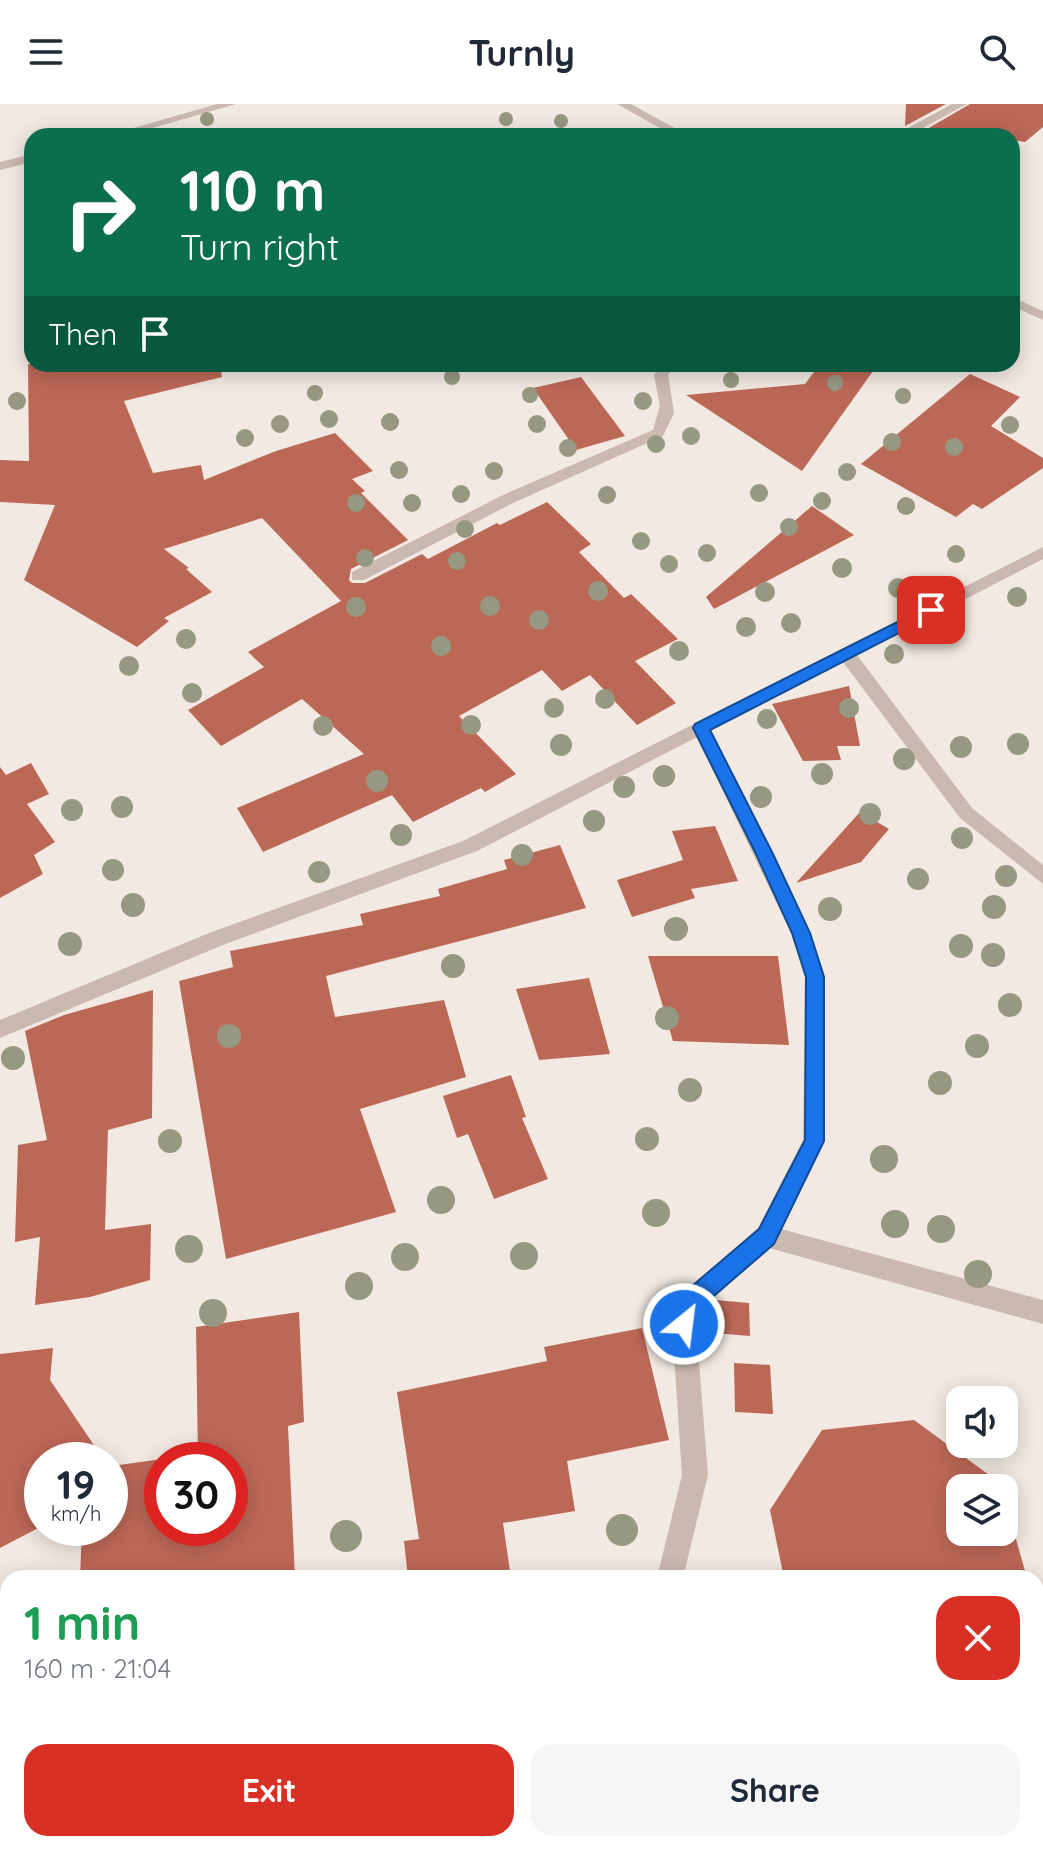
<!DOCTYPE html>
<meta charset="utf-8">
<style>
:root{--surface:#fff;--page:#f6f6f7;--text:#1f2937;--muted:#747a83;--accent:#d93025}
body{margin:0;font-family:Quicksand,sans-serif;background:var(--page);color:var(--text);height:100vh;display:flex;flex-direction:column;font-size:30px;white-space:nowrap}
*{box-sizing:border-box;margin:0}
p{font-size:26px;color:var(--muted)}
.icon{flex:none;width:44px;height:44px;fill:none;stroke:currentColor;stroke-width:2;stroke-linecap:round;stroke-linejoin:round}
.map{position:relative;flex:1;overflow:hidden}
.panel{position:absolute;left:0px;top:1466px;width:1044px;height:282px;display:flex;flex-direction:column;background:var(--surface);border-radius:24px 24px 0 0;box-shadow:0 4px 20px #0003}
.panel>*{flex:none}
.guide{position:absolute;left:24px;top:24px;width:996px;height:244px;border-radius:24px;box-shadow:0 4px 20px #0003;background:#0b6e4f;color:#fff;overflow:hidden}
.buttons{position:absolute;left:946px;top:1282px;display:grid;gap:16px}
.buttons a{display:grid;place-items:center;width:72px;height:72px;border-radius:16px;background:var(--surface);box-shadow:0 4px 20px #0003;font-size:40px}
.speed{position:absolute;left:24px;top:1338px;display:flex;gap:16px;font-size:40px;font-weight:700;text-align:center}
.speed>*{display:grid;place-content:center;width:104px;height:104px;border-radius:50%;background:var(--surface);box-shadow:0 4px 20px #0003;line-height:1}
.speed small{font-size:20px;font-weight:400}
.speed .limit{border:12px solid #d22;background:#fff;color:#111}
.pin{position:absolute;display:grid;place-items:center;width:68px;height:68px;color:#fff;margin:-34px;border-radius:16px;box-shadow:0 4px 12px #0006}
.me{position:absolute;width:88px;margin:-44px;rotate:29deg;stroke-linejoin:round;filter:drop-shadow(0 0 6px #0008)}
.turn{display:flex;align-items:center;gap:28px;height:168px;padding:0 24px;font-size:36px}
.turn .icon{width:104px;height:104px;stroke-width:2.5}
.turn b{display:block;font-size:56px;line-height:68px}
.then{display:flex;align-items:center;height:76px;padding:0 24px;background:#0003;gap:16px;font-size:30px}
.round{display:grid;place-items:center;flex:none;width:84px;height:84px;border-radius:24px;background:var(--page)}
.overview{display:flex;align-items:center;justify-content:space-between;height:136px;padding:0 24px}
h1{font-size:48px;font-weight:800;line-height:60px;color:#1e9e55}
.button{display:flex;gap:16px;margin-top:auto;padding:16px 24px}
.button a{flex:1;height:92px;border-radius:24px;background:var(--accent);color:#fff;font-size:32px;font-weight:800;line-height:92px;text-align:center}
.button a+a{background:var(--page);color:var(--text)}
header{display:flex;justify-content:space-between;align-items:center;height:104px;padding:0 24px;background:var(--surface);font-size:36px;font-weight:800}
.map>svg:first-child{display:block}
.building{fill:#bc6857}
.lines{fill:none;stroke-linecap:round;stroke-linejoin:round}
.minor{fill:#cab9af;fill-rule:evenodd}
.tree{fill:#969881}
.route{fill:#1a73e8;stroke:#114b97;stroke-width:2}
</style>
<header><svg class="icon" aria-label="menu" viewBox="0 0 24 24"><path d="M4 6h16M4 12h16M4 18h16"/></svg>Turnly<svg class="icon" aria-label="search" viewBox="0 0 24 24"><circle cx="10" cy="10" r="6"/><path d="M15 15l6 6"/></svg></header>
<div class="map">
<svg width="1043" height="1747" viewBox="0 0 1043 1747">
<rect width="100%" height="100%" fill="#f2e9e2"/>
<path class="building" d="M906,0H946L905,22Z
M970,0H1043V23L1025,38L1012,36V32H981L927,25Z
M28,260H220L222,273L124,297L153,369L201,361L204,376L276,347L335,329L373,367L352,375L365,387L361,389L408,436L351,465L349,476L352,479H365L422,450L428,455L497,419L500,421L547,398L591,440L579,448L624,494L631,490L678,535L635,557L676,599L637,621L590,571L562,587L542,566L459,612L516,670L485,688L481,684L413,718L392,691L263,748L237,704L364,650L302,595L221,642L188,606L264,563L248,548L341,497L262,414L164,445L189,464L186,465L212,488L164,514L169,517L137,543L24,476L55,401L0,398V356L29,357Z
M820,260H878L802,367L686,291L805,280Z
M970,270L1020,293L991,322L1043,354V364L982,405L973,400L956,413L861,360Z
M581,273L625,332L576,346L533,284Z
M812,402L854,431L714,505L706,493Z
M849,582L860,642H837L841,656L803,657L772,600Z
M31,659L49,690L27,700L55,738L34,751L43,770L0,794V663L6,671Z
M860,708L889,725L861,758L796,779Z
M715,722L738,777L691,785L695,794L632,813L617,776L683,756L672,727Z
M560,741L586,804L326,872L335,913L444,896L466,973L360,1005L396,1108L226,1155L179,877L233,863L230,847L363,821L360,810L440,792L438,785L507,765L504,756Z
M648,852H778L789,941L673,937Z
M589,874L610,950L539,956L516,885Z
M153,886L152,1014L108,1026L105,1126L151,1120L150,1176L90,1193L35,1201L40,1133L15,1138L18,1041L47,1036L25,927L64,911Z
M511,971L526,1013L522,1014L548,1075L494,1095L468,1030L457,1034L443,992Z
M715,1196L749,1199L750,1232L714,1229Z
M299,1208L304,1318L288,1322L295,1474H80L82,1424H110L112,1362L162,1355V1424H230V1356H198L196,1223Z
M642,1224L669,1336L567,1357L575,1407L503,1419L511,1474H408L404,1437L419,1435L397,1288L547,1257L544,1243Z
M53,1244L50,1276L104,1356H42V1422L0,1444V1250Z
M734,1259L770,1261L773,1310L735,1308Z
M914,1316L1000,1379L1001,1384H960V1428H1004V1393L1027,1474H784L770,1406L822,1326Z"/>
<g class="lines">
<path class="minor" d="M217,0H236L125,32H106Z
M617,0H631L689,32H674Z
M952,0H967L908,32H893Z
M32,50V58L0,66V58Z
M1012,193L1043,207V216L1012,202Z
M662,260H676L668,271L674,309L663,332L513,399L364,476H352V468L503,391L653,326L660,302L654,271Z
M1043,443V455L857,551L972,704L1043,761V780L960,714L843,558L711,626L811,829L825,873V1037L781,1125L1043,1196V1220L769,1144L702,1204L696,1220L708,1371L683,1474H657L682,1371L672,1220L685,1188L758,1124L803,1036L805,873L791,829L697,633L477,747L223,841L0,934V916L209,829L463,737Z
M587,1740H623L620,1747H585Z"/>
</g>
<g class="tree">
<circle cx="207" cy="15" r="7"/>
<circle cx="506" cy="15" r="7"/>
<circle cx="561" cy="17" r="7"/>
<circle cx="452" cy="273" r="8"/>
<circle cx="731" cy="276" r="8"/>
<circle cx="835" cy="279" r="8"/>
<circle cx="315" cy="289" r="8"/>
<circle cx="530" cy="291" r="8"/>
<circle cx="903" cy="292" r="8"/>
<circle cx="17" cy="297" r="9"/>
<circle cx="643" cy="297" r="9"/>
<circle cx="329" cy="315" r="9"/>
<circle cx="390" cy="318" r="9"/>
<circle cx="280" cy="320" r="9"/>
<circle cx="537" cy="320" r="9"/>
<circle cx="1010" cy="321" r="9"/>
<circle cx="691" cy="332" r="9"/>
<circle cx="245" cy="334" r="9"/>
<circle cx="892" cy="338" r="9"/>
<circle cx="656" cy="340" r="9"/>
<circle cx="954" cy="343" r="9"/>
<circle cx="568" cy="344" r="9"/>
<circle cx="399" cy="366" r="9"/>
<circle cx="494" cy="367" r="9"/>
<circle cx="847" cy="368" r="9"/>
<circle cx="759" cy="389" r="9"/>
<circle cx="461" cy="390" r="9"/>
<circle cx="607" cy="391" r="9"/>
<circle cx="822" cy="397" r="9"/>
<circle cx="356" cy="399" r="9"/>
<circle cx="412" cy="399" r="9"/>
<circle cx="906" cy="402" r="9"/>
<circle cx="789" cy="423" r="9"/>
<circle cx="465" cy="425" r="9"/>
<circle cx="641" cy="437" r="9"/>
<circle cx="707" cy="449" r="9"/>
<circle cx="956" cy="450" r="9"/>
<circle cx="365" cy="454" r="9"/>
<circle cx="457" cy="457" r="9"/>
<circle cx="669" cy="460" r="9"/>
<circle cx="842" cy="464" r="10"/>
<circle cx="898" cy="484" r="10"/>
<circle cx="598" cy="487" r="10"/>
<circle cx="765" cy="488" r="10"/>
<circle cx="1017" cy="493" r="10"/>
<circle cx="490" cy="502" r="10"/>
<circle cx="356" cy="503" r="10"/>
<circle cx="539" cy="516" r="10"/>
<circle cx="791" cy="519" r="10"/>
<circle cx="746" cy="523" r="10"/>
<circle cx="943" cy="527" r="10"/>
<circle cx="186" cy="535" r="10"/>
<circle cx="441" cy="542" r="10"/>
<circle cx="679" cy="547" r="10"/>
<circle cx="894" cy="550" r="10"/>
<circle cx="129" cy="562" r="10"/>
<circle cx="192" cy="589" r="10"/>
<circle cx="605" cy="595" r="10"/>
<circle cx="554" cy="604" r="10"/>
<circle cx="849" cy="604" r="10"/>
<circle cx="767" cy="615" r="10"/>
<circle cx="471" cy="621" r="10"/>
<circle cx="323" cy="622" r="10"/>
<circle cx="1018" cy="640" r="11"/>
<circle cx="561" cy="641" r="11"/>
<circle cx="961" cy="643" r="11"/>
<circle cx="904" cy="655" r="11"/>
<circle cx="822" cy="670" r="11"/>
<circle cx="664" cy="672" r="11"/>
<circle cx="377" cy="677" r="11"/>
<circle cx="624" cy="683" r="11"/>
<circle cx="761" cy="693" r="11"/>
<circle cx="122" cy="703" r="11"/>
<circle cx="72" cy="706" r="11"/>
<circle cx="870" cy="710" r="11"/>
<circle cx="594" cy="717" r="11"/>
<circle cx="401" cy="731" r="11"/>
<circle cx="962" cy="734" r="11"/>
<circle cx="522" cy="751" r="11"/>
<circle cx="113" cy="766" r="11"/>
<circle cx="319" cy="768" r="11"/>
<circle cx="1006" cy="772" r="11"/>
<circle cx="918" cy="775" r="11"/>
<circle cx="133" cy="801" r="12"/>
<circle cx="994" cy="803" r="12"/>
<circle cx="830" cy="805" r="12"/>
<circle cx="676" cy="825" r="12"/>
<circle cx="70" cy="840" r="12"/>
<circle cx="961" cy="842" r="12"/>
<circle cx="993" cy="851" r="12"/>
<circle cx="453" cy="862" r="12"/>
<circle cx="1010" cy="901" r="12"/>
<circle cx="667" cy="914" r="12"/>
<circle cx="229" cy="932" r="12"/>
<circle cx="977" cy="942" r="12"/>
<circle cx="13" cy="954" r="12"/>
<circle cx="940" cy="979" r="12"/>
<circle cx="690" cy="986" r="12"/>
<circle cx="647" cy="1035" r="12"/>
<circle cx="170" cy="1037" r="12"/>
<circle cx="884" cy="1055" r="14"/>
<circle cx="441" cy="1096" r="14"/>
<circle cx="656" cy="1109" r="14"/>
<circle cx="895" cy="1120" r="14"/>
<circle cx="941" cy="1125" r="14"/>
<circle cx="189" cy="1145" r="14"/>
<circle cx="524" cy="1152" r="14"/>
<circle cx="405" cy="1153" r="14"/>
<circle cx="978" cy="1170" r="14"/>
<circle cx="359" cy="1182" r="14"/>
<circle cx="213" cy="1209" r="14"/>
<circle cx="622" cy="1426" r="16"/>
<circle cx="346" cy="1432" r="16"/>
</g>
<path class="route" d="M931,501L936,502V510L710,626L773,750L810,829L824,873V1037L774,1140L701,1203L692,1228L684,1231L677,1228L674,1220L685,1188L759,1125L805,1036L806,873L792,829L756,750L693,624L695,620Z"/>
</svg>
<div class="buttons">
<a><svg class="icon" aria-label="sound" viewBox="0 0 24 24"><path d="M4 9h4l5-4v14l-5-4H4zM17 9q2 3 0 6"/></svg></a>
<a><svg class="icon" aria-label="layers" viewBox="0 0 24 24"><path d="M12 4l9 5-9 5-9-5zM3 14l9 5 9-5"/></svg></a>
</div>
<div class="speed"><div>19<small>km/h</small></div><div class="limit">30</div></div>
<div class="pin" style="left:931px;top:506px;background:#d93025"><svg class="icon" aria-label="arrive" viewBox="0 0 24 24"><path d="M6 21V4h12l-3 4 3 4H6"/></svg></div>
<svg class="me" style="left:684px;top:1220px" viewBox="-20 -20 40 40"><circle r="17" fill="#1a73e8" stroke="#fff" stroke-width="3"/><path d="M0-11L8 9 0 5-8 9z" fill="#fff"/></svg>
<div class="guide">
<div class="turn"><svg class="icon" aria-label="right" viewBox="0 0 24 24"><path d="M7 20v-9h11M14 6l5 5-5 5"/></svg><div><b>110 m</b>Turn right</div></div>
<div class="then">Then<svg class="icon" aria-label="arrive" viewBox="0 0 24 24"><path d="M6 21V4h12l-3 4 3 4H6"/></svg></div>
</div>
<section class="panel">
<div class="overview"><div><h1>1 min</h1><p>160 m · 21:04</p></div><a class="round" style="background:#d93025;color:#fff"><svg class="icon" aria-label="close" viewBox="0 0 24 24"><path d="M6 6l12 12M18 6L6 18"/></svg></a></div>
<div class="button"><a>Exit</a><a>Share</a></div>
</section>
</div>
